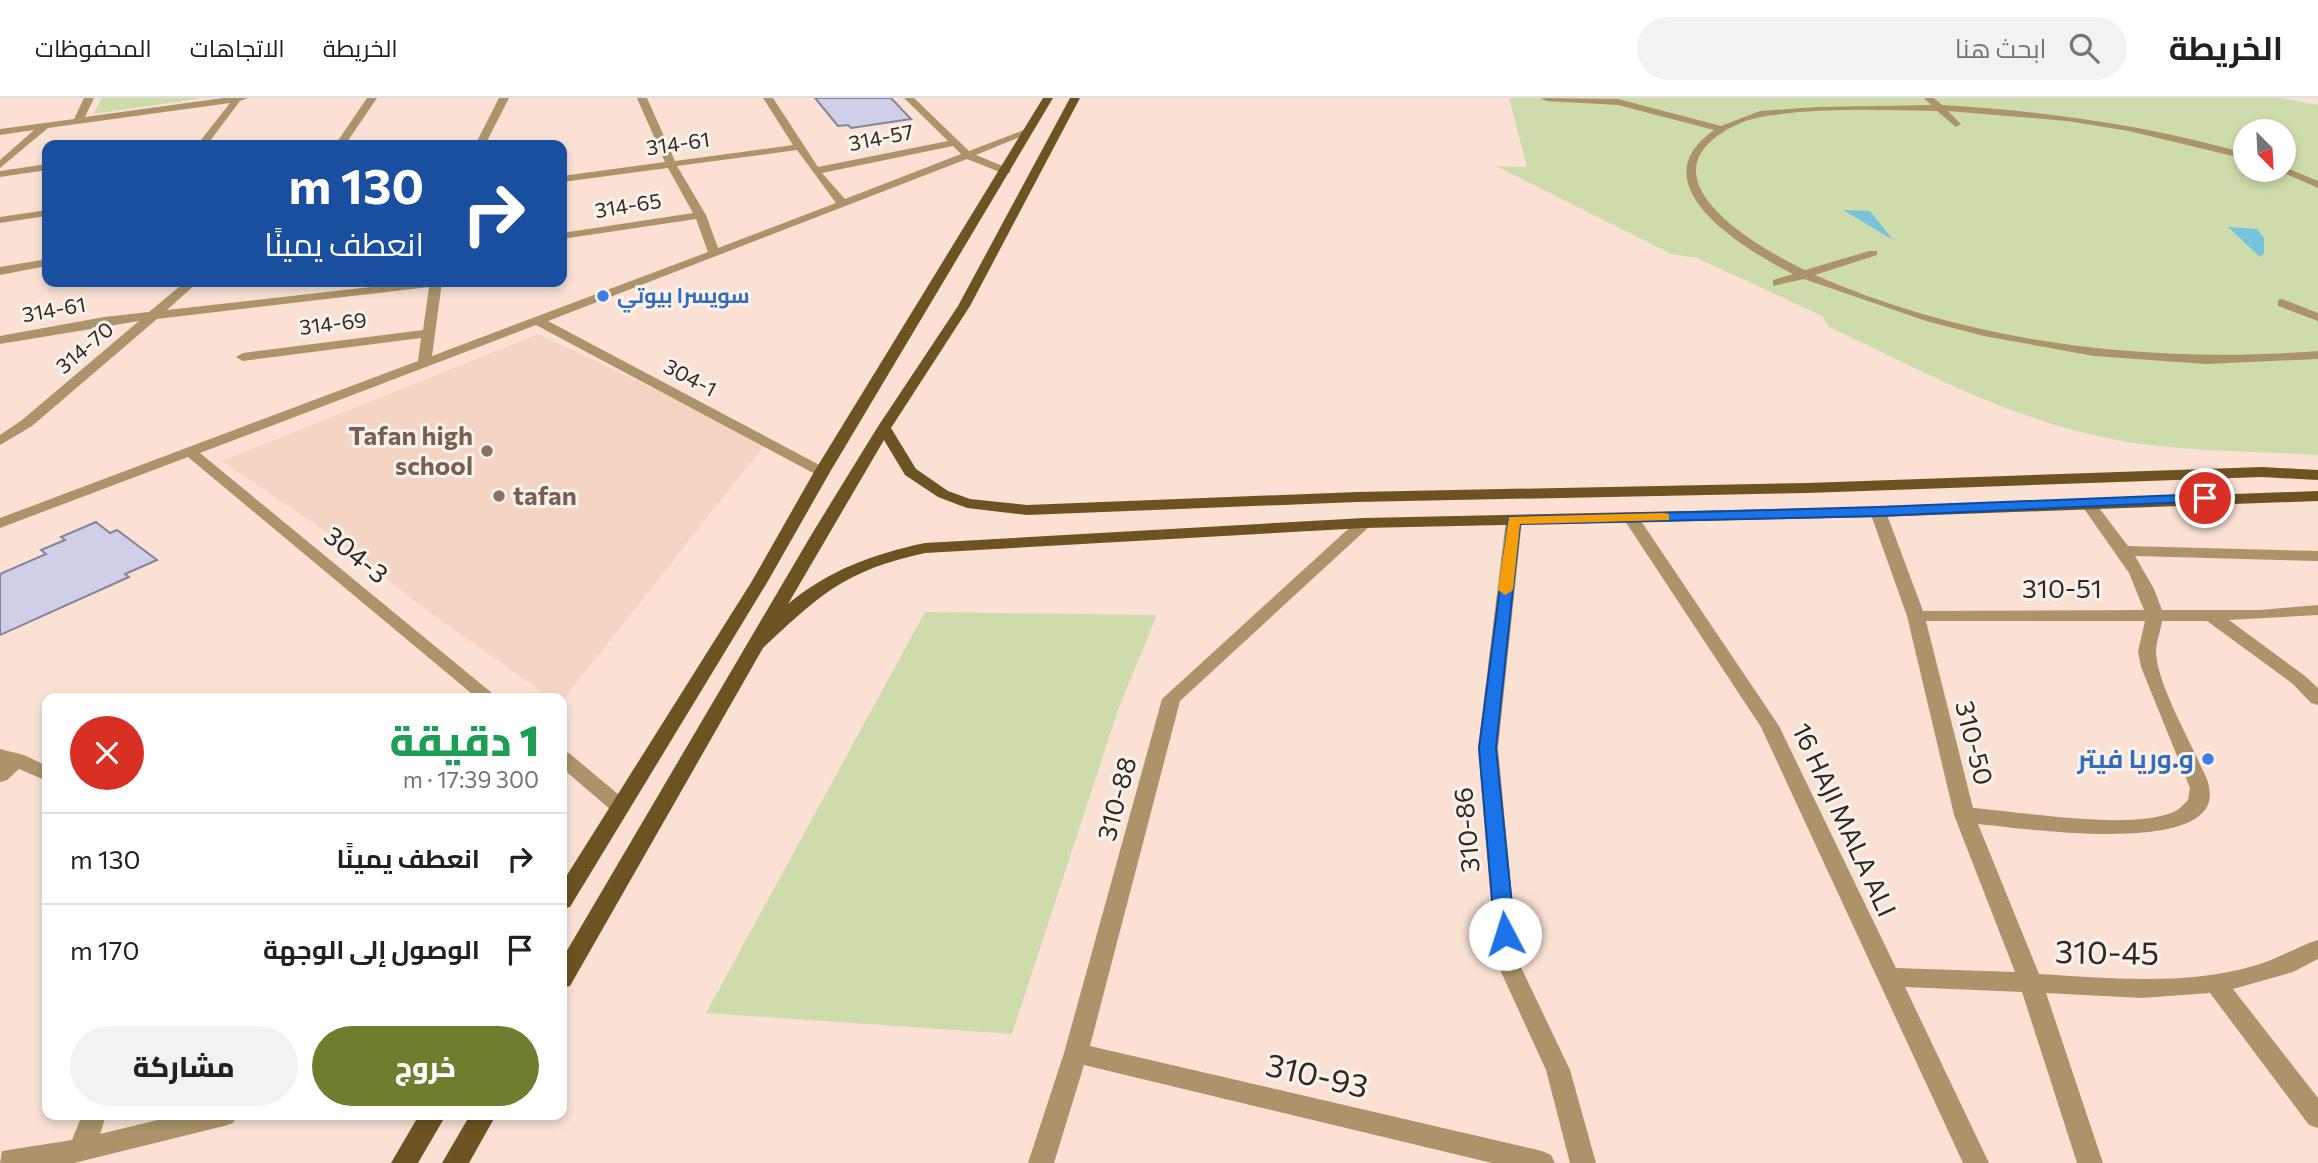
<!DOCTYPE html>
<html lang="ar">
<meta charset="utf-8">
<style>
:root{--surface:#fff;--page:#f2f2f2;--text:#202124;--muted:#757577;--line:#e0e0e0;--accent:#6d7f2f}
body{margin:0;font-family:Commissioner,Cairo,sans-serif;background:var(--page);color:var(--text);direction:rtl;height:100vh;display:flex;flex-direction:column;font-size:26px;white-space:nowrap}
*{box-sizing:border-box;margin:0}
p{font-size:23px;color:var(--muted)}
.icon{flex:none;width:38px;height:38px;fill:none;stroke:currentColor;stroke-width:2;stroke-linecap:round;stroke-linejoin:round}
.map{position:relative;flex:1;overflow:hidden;direction:ltr}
.side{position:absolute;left:42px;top:595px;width:525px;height:427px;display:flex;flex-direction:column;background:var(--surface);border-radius:14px;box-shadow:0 4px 10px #0003;direction:rtl}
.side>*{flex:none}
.banner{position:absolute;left:42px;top:42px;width:525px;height:147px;border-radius:14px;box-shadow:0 4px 10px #0003;direction:rtl;background:#1a4fa0;color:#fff;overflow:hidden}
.needle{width:46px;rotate:156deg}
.tools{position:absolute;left:2233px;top:21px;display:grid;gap:14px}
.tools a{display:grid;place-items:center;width:63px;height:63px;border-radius:50%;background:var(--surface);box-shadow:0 4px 10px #0003;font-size:35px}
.pin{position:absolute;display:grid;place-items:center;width:60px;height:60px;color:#fff;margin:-30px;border:4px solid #fff;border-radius:50%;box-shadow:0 2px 7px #0007}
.me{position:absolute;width:77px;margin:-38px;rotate:355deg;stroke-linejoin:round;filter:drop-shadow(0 0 5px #0008)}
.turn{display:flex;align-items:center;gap:24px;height:147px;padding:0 28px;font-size:32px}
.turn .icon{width:91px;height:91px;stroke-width:2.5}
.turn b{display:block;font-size:49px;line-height:60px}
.round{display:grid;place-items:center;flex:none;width:74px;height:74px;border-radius:37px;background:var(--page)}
.head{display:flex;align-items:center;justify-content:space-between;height:119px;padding:0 28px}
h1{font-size:42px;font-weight:800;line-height:52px;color:#1e9e55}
.primary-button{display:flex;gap:14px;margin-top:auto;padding:14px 28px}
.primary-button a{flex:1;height:80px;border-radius:42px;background:var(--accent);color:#fff;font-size:28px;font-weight:800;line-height:80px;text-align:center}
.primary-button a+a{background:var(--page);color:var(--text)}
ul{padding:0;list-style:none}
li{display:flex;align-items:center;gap:21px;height:91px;padding:0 28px;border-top:2px solid var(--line)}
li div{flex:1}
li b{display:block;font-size:26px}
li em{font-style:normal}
header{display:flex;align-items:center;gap:42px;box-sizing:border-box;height:98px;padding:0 35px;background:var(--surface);border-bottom:2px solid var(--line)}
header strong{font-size:33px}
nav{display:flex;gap:38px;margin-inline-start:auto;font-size:24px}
.search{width:490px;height:63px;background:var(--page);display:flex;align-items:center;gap:18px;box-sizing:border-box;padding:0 24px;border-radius:38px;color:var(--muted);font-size:26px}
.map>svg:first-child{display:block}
.built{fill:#f4d4c3}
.green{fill:#cedcac;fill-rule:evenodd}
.water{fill:#76c3db}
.building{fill:#cfcfe7;stroke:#838399;stroke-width:2}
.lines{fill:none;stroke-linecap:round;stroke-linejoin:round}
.minor{fill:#ac946a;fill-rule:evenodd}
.major{fill:#6c5322;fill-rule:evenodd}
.route{fill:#1a73e8;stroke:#114b97;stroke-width:2}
.slow{fill:#f59e0b}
.shop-dot{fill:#3f7fe0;stroke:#fcf2ec;stroke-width:2.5}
.education-dot{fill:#8d6e63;stroke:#fcf2ec;stroke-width:2.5}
.labels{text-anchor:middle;stroke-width:6;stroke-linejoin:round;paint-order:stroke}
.far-street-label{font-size:21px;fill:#302722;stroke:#fcf2ec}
.far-shop-label{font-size:21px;font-weight:bold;fill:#366cbe;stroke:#fcf2ec;text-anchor:start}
.education-label{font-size:26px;font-weight:bold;fill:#785e54;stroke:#fcf2ec;text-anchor:end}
.street-label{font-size:26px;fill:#302722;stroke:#fcf2ec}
.shop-label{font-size:26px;font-weight:bold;fill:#366cbe;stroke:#fcf2ec;text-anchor:end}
.near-street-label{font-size:32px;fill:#302722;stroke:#fcf2ec}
</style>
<header>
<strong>الخريطة</strong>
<div class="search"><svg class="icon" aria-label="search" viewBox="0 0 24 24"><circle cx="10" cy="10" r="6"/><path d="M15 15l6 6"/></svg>ابحث هنا</div>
<nav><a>الخريطة</a><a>الاتجاهات</a><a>المحفوظات</a></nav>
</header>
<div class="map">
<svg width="2318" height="1065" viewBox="0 0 2318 1065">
<rect width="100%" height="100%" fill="#fae1d4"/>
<path class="built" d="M538,236L767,344L562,603V600H551L429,514L325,433L222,363Z"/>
<path class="green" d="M102,0H204L93,16Z
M1509,0H2280L2318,7V357C2251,353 2182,354 2116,342C2013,323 1922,273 1829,229L1822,218L1697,160L1671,156L1496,68L1527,69ZM2245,33H2284V72H2245Z
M925,514L1157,517L1119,609L1012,936L706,915Z"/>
<path class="water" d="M1843,112L1870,113L1893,142Z
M2228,129L2257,131L2264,140V156L2260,159Z"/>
<path class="building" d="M815,0H891L911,21L851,30L848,27L838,28Z
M96,424L110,435L117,432L157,462L125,476L129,479L0,537V476L46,456L41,452L65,442L61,439Z"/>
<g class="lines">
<path class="minor" d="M84,0H94L85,19L223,0H248L240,3L207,47H197L230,5L48,30L0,70V62L34,32L0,37V31L74,21Z
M367,0H377L345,47H335Z
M499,0H509L485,47H475Z
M637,0H647L675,63L793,47L763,0H773L818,69L948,43L904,0H914L969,53L1024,32L1032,34L976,57L1010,71V75H1002L967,61L548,223L827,371L830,374L827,377H817L536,227L200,355L498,600H477L188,359L0,430V420L418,263L421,240L243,263L236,259L243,255L423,232L429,189L157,221L32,328L0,347V337L22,322L139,223L0,246V238L104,219L149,214L185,184H198L167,212L415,184H442L432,258L708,154L696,121L562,141V135L693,115L668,70L562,84V78L665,64ZM953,48L961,56L845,101L822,75ZM797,52L836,105L718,150L706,117L677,68Z
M1541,0L1618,1L1721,28L1760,13L1817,9L1931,7L1924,0H1934L1942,7C2046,13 2145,27 2245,55V61L2129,33L2067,23L1948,13L1961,26L1956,29L1937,13C1879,12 1818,9 1761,19C1743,22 1723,32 1710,44C1657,94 1769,155 1805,172L1869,153H1877V157L1815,177C1972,246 2149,266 2318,253V261L2206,266L2094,258L1984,238L1926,223L1804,181L1773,188V182L1793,176C1746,152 1635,87 1714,32L1618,7L1546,3Z
M47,66V72L0,79V73Z
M2284,69L2318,83V90L2277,72H2284Z
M47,112V118L0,125V119Z
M47,161V168L0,177V169Z
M2282,201L2318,215V223L2278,208V202Z
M2088,400L2093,402L2128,448L2318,453V463L2135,458L2154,491L2162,512H2260L2318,507V517L2229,522L2305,578L2318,590V607L2311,605L2293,586L2207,523H2162C2161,533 2156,543 2156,554C2157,584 2186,635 2199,664C2202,672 2208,680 2209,689C2225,762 2014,729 1978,726L2039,876C2109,880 2185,888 2253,868C2276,862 2296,849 2318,842V861L2293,874L2233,891L2318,1000V1030L2309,1027L2210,895L2142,900L2046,895L2103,1065H2077L2022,894L1905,889L1989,1065H1963L1761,629L1623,420L1631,415L1637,417L1779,628L1896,870L2015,874L1954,717L1907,518L1870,414L1878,409L1886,414L1923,513L2144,512L2129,475L2080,405ZM1926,523H2145L2138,553L2141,569L2190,690L2188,702C2183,707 2178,713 2171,715C2126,732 2023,714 1973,710Z
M1514,417L1522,422L1498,650L1518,863L1570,972L1596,1065H1570L1546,972L1496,863L1478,650L1506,422Z
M1364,420L1370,422L1372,425L1370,428L1180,603L1090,948L1542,1053L1551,1057L1555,1065H1492L1084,967L1054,1065H1028L1064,955L1162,601L1358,422Z
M0,651L24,657L47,668V683L19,671L7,682L0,684Z
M562,653L569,655L625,702L628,707L625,712L618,714L611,712L562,670Z
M82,1017H106L100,1036L178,1017H237L233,1025L224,1028L74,1065H0L2,1053L72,1042Z"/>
<path class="major" d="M1043,0H1053L830,374L768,483L570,809L562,811V785L752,483L814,374Z
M1070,0H1080L970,208L891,330L916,371L948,393L970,401L1027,407L1357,394L1807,385L2262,369L2318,372V382L2262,379L1807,395L1357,404L1027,417L967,410L938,399L905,377L884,342L788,506C829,472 873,456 925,445L1364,420L1878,409L2318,393V403L1878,419L1364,430L925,455C844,473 821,496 763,550L570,888L562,890V861L813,434L877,330L958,208Z
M419,1017H446L418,1065H391Z
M470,1017H496L469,1065H442Z"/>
</g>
<path class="route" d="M2205,396L2210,397V403L1878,418L1520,426L1496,650L1515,836L1512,842L1505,844L1498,842L1495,836L1479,650L1509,419L1878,409Z"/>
<path class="slow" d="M1664,415L1669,416V422L1520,426L1513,492L1505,497L1498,492L1509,419Z"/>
<g class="shop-dot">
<circle cx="603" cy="198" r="7"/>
<circle cx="2208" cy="661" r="7"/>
</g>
<g class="education-dot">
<circle cx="487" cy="353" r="7"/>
<circle cx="499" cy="398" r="7"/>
</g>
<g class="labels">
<g class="far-street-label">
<text transform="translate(881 40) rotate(-11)" y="7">314-57</text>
<text transform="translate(678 46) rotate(-8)" y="7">314-61</text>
<text transform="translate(628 108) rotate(-9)" y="7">314-65</text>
<text transform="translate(54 212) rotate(-10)" y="7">314-61</text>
<text transform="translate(333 226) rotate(-7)" y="7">314-69</text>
<text transform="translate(85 250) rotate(-40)" y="7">314-70</text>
<text transform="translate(690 280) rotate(28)" y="7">304-1</text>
</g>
<g class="far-shop-label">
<text x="617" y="205">سويسرا بيوتي</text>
</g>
<g class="education-label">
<text x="473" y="347">Tafan high<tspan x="473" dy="30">school</tspan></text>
<text x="513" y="407" text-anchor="start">tafan</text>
</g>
<g class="street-label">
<text transform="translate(356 457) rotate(39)" y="9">304-3</text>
<text x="2062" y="500">310-51</text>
<text transform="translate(1974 645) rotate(76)" y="9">310-50</text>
<text transform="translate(1117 701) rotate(-75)" y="9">310-88</text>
<text transform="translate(1844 722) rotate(65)" y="9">16 HAJI MALA ALI</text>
<text transform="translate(1467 732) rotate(-95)" y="9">310-86</text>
</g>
<g class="shop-label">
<text x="2194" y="670">و.وريا فيتر</text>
</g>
<g class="near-street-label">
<text transform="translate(2107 855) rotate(1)" y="11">310-45</text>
<text transform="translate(1317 978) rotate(13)" y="11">310-93</text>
</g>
</g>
</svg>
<div class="tools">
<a><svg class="needle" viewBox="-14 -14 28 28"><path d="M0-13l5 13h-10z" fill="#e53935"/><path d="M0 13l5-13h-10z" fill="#757577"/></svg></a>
</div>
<div class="pin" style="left:2205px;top:400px;background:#d93025"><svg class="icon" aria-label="arrive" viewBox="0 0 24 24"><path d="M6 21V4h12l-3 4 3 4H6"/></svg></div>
<svg class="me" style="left:1505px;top:836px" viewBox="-20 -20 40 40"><circle r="19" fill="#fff"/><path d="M0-13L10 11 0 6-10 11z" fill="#1a73e8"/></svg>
<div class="banner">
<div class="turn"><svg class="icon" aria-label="right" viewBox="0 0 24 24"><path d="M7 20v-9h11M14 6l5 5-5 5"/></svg><div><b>130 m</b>انعطف يمينًا</div></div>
</div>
<section class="side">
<div class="head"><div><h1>1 دقيقة</h1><p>300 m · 17:39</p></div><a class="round" style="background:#d93025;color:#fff"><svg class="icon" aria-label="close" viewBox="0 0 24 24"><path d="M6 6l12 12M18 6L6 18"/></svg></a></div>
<ul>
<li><svg class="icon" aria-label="right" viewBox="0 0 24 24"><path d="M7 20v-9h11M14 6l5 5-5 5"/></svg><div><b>انعطف يمينًا</b></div><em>130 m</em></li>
<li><svg class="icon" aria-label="arrive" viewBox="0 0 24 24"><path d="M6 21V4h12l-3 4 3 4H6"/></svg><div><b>الوصول إلى الوجهة</b></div><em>170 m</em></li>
</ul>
<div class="primary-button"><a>خروج</a><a>مشاركة</a></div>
</section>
</div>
